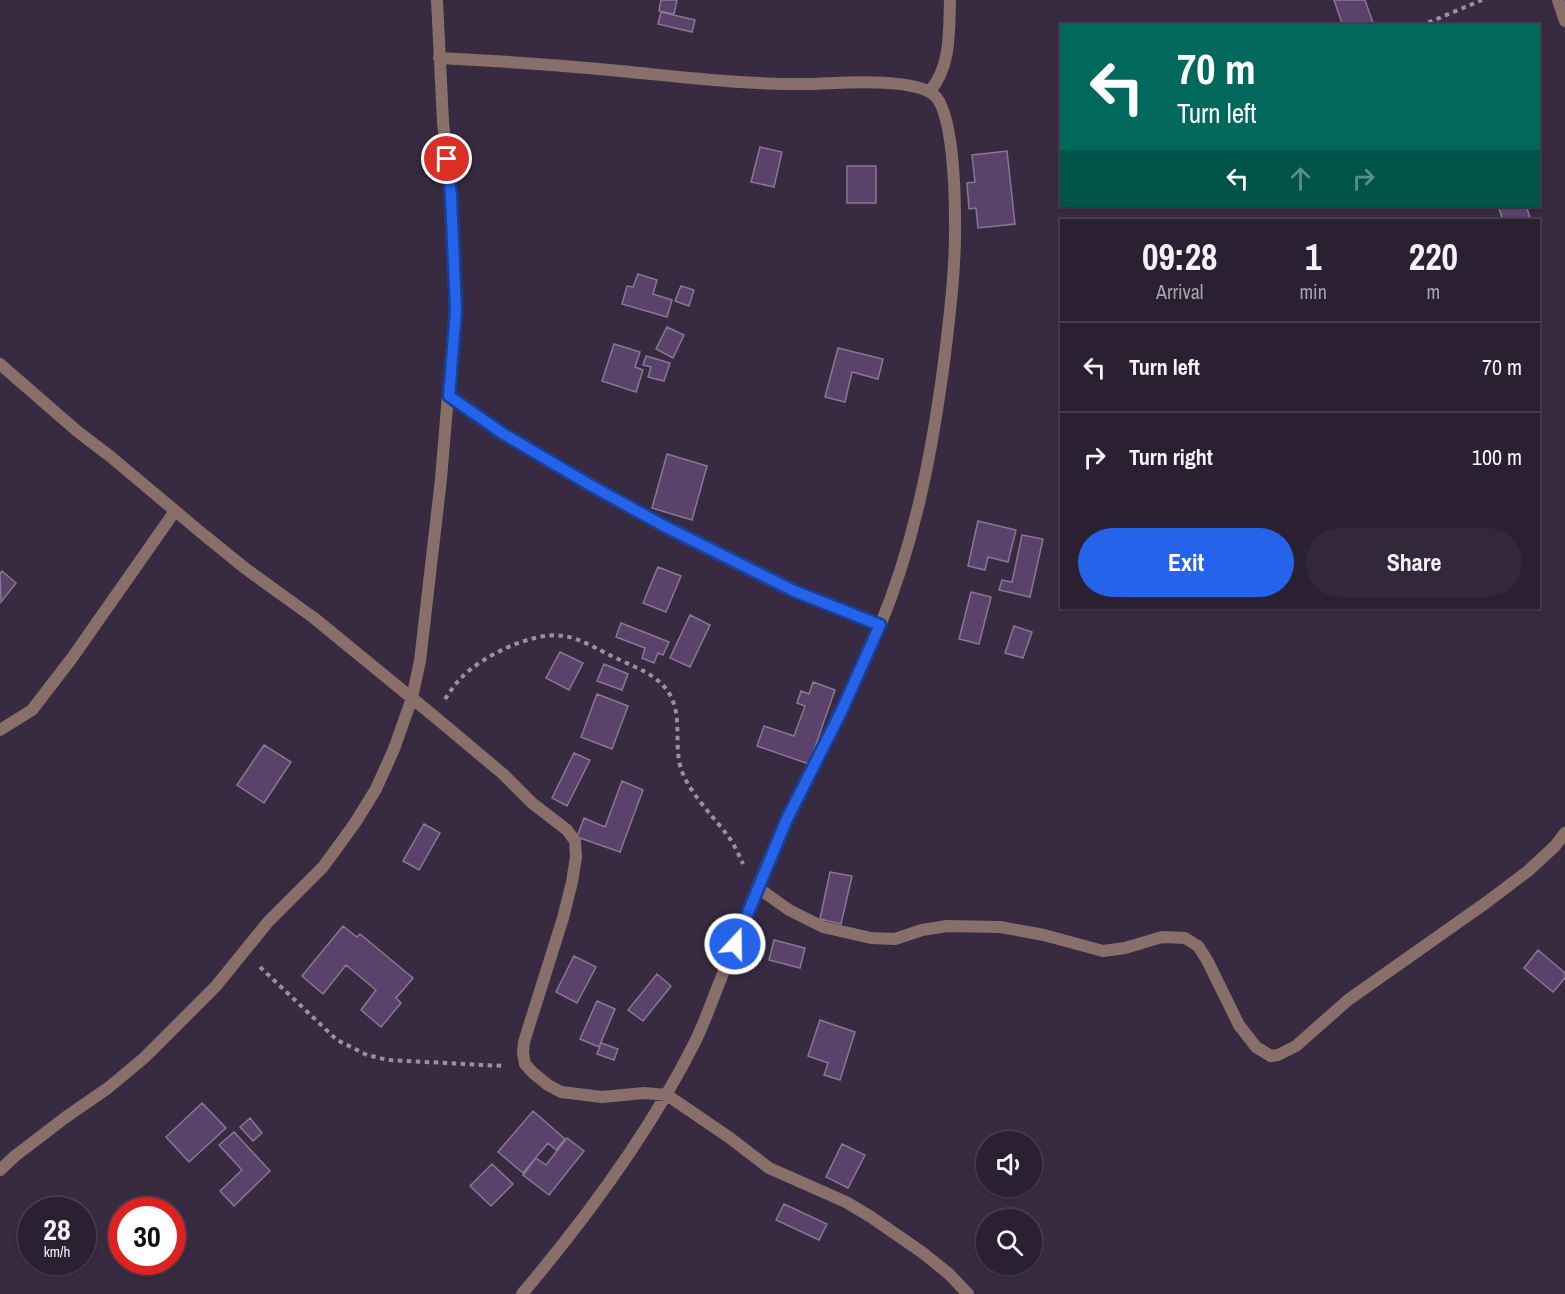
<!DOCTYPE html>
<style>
:root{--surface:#2a2031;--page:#322839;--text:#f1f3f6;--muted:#a5a3ab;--line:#463e4d;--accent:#2563eb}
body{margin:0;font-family:"Archivo Narrow",sans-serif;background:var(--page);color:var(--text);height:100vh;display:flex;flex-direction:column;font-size:22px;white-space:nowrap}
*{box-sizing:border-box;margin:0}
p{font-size:20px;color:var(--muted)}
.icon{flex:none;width:33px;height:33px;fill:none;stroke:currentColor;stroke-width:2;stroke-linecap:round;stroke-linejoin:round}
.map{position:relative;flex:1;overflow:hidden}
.panel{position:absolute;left:1060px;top:219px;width:480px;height:390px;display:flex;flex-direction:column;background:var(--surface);border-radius:0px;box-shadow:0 2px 4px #0004,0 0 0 2px var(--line)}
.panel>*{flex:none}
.top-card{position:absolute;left:1060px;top:24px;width:480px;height:183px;border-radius:0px;box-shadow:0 2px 4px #0004,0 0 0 2px var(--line);background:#00695c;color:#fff;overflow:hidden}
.fabs{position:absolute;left:976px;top:1131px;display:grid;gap:12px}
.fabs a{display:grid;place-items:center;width:66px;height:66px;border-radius:50%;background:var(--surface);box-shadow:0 2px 4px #0004,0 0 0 2px var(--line);font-size:30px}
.speed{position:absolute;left:18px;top:1197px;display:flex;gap:12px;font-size:30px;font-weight:700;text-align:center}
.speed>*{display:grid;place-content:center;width:78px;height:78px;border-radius:50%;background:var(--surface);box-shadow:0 2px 4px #0004,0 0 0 2px var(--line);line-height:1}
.speed small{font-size:15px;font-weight:400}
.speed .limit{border:9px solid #d22;background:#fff;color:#111}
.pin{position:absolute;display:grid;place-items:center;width:51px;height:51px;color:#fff;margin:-26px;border:3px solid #fff;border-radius:50%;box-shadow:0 2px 6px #0007}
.me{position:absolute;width:66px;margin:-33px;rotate:21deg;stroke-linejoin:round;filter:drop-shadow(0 0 4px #0008)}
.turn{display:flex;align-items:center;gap:21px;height:126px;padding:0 18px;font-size:27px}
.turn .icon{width:78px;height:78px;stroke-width:2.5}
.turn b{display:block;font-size:42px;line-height:51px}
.lanes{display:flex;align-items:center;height:57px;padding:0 18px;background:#0003;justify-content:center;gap:30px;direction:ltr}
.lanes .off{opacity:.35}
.eta{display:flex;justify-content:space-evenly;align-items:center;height:102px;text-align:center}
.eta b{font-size:36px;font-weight:700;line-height:42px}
.primary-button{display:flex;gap:12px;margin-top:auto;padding:12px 18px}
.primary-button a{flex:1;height:69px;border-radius:36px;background:var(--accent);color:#fff;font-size:24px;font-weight:700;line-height:69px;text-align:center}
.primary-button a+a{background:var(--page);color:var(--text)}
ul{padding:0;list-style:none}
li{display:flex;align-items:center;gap:18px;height:90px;padding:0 18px;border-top:2px solid var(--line)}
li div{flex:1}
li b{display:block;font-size:22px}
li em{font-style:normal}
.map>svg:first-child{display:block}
.building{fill:#5b426b;stroke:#877892;stroke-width:1.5}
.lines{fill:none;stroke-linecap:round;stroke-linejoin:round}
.path{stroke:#9a90a2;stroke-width:4;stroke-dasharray:4.5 4.5;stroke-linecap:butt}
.minor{stroke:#886f6a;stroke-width:12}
.route-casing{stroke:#184099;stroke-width:15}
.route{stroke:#2563eb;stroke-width:10}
</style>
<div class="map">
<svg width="1565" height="1294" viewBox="0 0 1565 1294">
<rect width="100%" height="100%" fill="#382b41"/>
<path class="building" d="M661,0H677L674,14L659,11Z
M1334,0H1365L1373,23L1367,26H1343Z
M661,12L695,20L692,32L658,24Z
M760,147L782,152L774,187L751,182Z
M1007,151L1015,224L978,228L976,208L969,209L967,183L975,182L972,155Z
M847,166H876V203H847Z
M1498,206H1526L1530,217L1520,220H1503Z
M638,274L657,280L653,294L672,300L667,317L622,304L627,286L633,287Z
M681,286L694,290L689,306L675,301Z
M667,327L684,335L673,358L656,349Z
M614,344L640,352L635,367L643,370L636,392L602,381Z
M838,348L883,359L878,379L852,372L845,402L825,397Z
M646,356L670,363L664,381L648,377L651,367L643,365Z
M667,454L707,466L692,520L652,508Z
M978,521L1016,530L1008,562L988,557L985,570L968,566Z
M1022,535L1043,539L1030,597L999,590L1002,580L1012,582Z
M658,567L681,576L666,612L643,603Z
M2,571L16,583L1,602L0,574Z
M971,592L991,597L979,644L959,639Z
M690,615L710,625L690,667L670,658Z
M621,623L669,642L663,655L658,653L654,663L642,658L645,648L616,637Z
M1014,626L1032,632L1023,658L1005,653Z
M560,652L583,663L569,690L546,678Z
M604,664L628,674L622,690L597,681Z
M813,682L835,690L809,764L757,746L764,726L794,736L805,706L797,703L801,691L809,694Z
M597,694L628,706L612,749L581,737Z
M264,745L291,762L264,803L237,785Z
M574,753L590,760L567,806L552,798Z
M622,781L643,790L620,852L577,837L584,818L605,827Z
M424,824L440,833L419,870L403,861Z
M830,872L852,876L841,924L820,919Z
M343,926L357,937L360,934L413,978L396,998L401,1003L381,1027L361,1010L376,990L346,965L323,994L302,976Z
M774,940L805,948L800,968L769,960Z
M1538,950L1565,973V978L1553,992L1524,968Z
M574,956L596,967L577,1003L556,992Z
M657,974L671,986L643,1021L628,1010Z
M597,1001L615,1009L599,1047L580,1039Z
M820,1020L855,1032L840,1080L824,1075L828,1063L808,1056Z
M601,1043L618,1049L614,1060L597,1054Z
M202,1103L226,1128L189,1162L166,1137Z
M533,1111L565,1139L556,1150L548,1143L523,1173L498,1152Z
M250,1118L262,1133L253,1141L240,1127Z
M234,1132L270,1171L234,1206L220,1191L242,1170L219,1145Z
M567,1138L584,1151L549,1195L523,1175L536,1158L546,1165Z
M842,1144L865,1155L848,1188L826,1177Z
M492,1164L513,1184L491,1206L470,1186Z
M784,1204L827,1224L819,1240L776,1220Z"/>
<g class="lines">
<path class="path" d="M1420,26L1482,0
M445,699C450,692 455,684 461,678C482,656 533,631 564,636C583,639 600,651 618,659C636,668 654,673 667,690C684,714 673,743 681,769C690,794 713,816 728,836C734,844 739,855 743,864
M260,967L337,1040L367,1055L388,1060L504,1066"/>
<path class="minor" d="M1558,0L1565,21
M439,58C499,61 560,65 620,71C683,77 746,85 810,84C839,83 913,77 934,95C953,111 955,192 955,218C956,266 950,314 944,362C932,453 915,541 880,626C852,693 816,756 785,822C761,874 741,928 720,981C712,1001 705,1021 696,1040C650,1132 588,1216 522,1294
M930,91C951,67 949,31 950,0
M0,364L77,431L111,457L198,530L246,569L314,618L435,717L503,774L532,803L567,830L575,841L576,857L572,882L563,918L524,1042L523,1053L525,1064L532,1072L548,1085L561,1092L602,1097L644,1093L667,1095L730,1138L769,1168L846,1202L871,1217L923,1253L949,1274L968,1294
M449,395L502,433L664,526L794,591L880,625
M0,730L32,710L72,658L175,511
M757,887L789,910L823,927L871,938L895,939L922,930L947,926L1000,927L1044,935L1103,951L1125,948L1162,937L1185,938L1198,946L1207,960L1239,1025L1256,1047L1271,1056L1278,1055L1296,1046L1348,1000L1487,902L1528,871L1555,846L1565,833
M0,1170L15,1156L66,1117L108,1088L144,1058L216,986L268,922L323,867L355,823L376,789L394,749L412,698L420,661L441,479L455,311L451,196L443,122L437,0"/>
</g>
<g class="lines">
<g class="route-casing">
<path id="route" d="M447,159L451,196L456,311L449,396L502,433L590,485L664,526L794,591L880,625L842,710L786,821L735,944"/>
</g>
<use href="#route" class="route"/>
</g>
</svg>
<div class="fabs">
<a><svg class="icon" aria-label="sound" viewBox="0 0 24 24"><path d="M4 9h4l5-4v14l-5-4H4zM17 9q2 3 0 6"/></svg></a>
<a><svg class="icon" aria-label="search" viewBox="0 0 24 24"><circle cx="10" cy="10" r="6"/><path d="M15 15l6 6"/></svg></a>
</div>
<div class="speed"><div>28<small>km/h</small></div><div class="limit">30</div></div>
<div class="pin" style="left:447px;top:159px;background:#d93025"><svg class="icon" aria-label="arrive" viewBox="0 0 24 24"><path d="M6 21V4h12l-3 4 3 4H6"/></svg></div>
<svg class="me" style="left:735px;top:944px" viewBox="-20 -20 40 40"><circle r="17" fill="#2563eb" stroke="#fff" stroke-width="3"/><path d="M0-11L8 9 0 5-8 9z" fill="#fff"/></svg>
<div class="top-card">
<div class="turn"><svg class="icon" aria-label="left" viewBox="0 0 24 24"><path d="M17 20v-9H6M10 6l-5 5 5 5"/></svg><div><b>70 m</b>Turn left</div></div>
<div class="lanes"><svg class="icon" aria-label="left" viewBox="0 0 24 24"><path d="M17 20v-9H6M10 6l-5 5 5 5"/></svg><svg class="icon off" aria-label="ahead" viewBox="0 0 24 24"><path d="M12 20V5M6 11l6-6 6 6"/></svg><svg class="icon off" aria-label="right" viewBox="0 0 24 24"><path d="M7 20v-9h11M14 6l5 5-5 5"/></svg></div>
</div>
<section class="panel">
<div class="eta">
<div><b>09:28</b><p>Arrival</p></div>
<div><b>1</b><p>min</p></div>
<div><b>220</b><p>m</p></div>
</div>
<ul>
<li><svg class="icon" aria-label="left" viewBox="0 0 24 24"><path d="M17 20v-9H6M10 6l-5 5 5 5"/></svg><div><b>Turn left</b></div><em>70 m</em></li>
<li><svg class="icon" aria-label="right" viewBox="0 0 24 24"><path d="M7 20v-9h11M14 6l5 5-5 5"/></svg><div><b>Turn right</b></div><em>100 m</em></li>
</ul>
<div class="primary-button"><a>Exit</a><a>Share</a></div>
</section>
</div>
